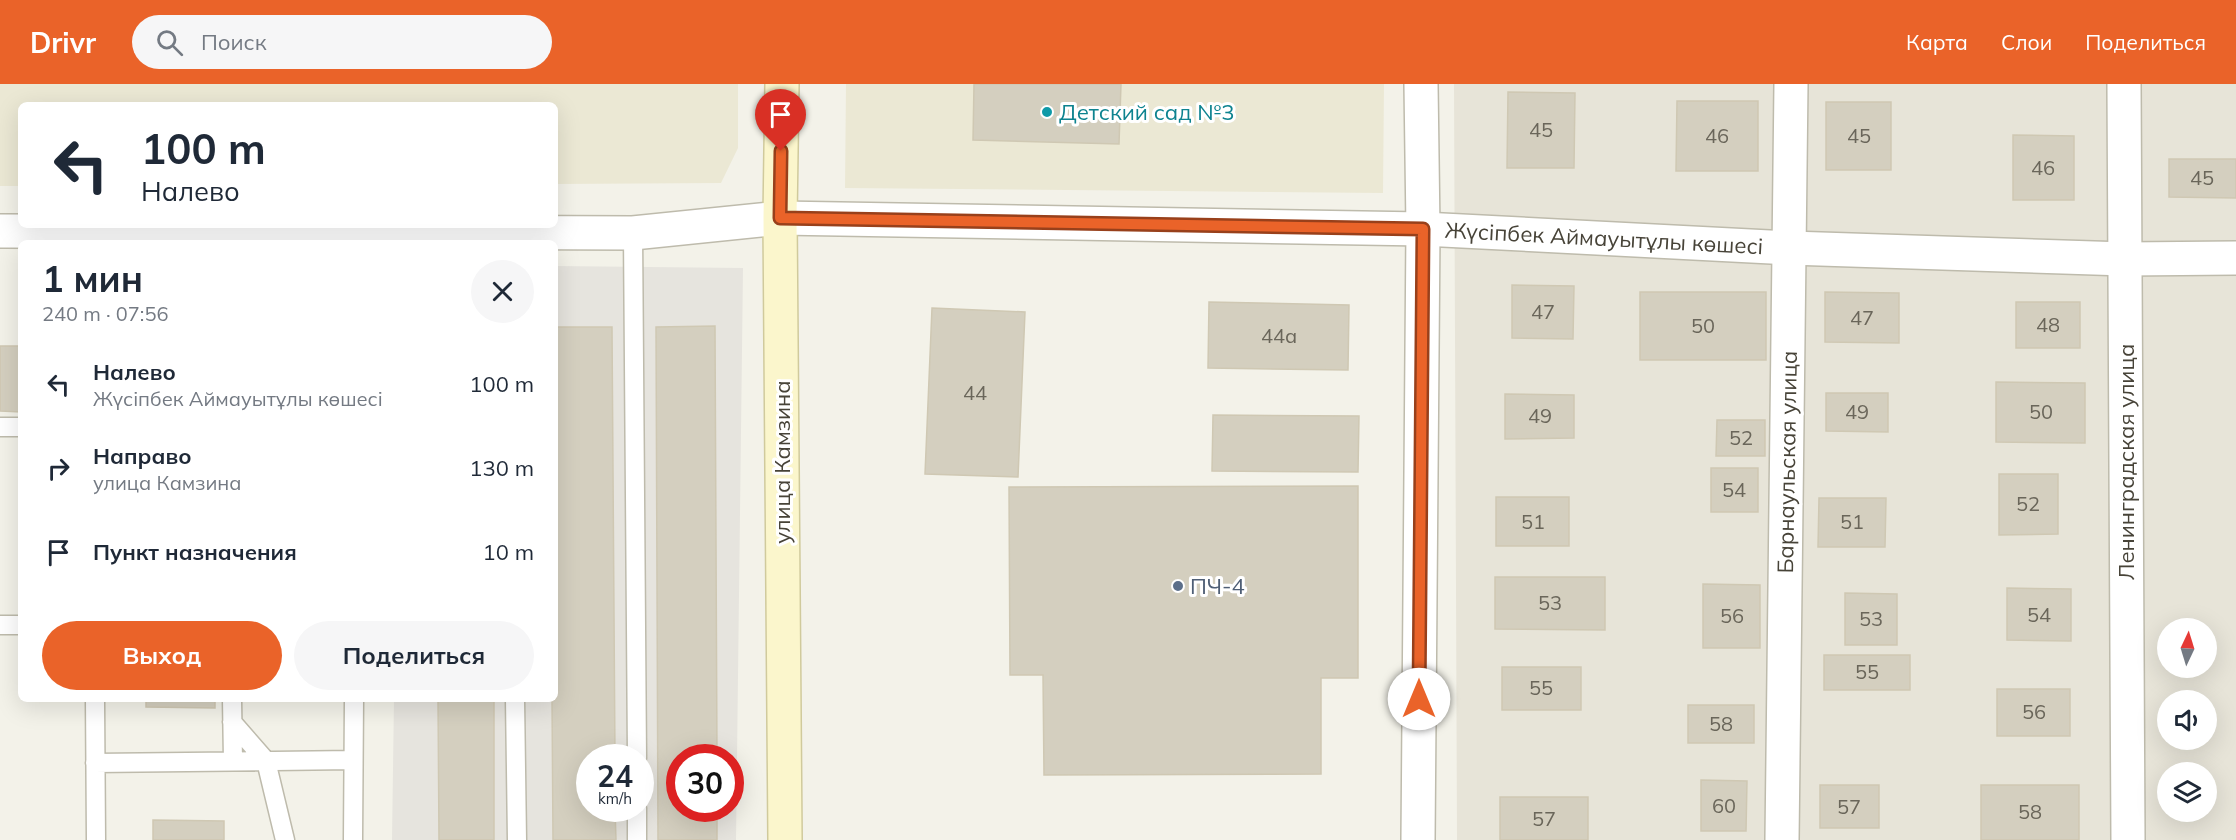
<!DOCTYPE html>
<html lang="ru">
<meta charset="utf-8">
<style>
:root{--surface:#fff;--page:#f6f6f7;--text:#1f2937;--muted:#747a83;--accent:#ea6329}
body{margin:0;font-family:Mulish,sans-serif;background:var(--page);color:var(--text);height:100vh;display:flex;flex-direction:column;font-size:22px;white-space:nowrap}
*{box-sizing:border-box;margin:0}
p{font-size:20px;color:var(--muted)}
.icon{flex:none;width:33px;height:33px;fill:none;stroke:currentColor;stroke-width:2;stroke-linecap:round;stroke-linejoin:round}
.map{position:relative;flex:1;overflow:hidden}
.panel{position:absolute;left:18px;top:156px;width:540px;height:462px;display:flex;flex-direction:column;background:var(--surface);border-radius:9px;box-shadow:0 6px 24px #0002}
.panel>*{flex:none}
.top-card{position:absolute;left:18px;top:18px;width:540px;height:126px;border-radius:9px;box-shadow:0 6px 24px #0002;background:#fff;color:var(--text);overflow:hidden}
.needle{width:39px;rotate:4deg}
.buttons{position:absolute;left:2157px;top:534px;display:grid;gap:12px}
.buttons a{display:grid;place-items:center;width:60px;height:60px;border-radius:50%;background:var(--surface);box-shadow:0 6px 24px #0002;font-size:30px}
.speed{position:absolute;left:576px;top:660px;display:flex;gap:12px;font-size:30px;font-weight:700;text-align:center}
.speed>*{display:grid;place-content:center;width:78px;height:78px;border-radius:50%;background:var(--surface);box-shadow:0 6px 24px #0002;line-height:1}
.speed small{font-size:15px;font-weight:400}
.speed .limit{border:9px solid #d22;background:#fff;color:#111}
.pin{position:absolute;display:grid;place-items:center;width:51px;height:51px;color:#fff;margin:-62px -26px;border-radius:50% 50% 50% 0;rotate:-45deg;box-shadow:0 0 6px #0007}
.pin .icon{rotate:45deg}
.me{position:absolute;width:66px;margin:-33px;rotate:0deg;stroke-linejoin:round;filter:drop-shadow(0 0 4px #0008)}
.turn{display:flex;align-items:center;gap:21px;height:126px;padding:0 24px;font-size:27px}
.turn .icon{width:78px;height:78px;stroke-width:2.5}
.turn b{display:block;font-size:42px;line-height:51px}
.round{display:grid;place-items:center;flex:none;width:63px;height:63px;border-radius:32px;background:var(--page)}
.headline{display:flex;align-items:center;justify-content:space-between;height:102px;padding:0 24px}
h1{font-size:36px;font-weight:700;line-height:45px}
.cta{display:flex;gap:12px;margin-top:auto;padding:12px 24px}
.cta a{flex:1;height:69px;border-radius:36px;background:var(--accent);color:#fff;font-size:24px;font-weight:700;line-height:69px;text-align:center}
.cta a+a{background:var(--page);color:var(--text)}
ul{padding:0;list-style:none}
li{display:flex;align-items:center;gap:18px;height:84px;padding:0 24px}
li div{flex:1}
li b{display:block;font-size:22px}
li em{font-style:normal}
header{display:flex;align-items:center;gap:36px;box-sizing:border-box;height:84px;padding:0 30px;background:var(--accent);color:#fff}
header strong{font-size:28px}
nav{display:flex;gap:33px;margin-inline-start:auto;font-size:21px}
.search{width:420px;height:54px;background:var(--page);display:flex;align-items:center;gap:15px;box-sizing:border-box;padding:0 21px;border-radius:33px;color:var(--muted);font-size:22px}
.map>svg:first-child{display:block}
.residential{fill:#e7e4d8;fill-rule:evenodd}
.industrial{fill:#e6e4de;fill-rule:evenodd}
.education{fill:#ebe8d4}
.building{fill:#d4cfbf;stroke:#cfc8b3;stroke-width:1.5}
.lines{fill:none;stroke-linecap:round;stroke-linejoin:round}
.service-casing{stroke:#bebbac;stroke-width:21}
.minor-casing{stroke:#bebbac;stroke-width:36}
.tertiary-casing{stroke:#bebbac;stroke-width:36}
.secondary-casing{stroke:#d0ca9c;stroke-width:36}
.service{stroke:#fff;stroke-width:18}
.minor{stroke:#fff;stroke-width:33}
.tertiary{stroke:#fff;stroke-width:33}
.secondary{stroke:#fbf6cc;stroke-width:33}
.route-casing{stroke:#98401b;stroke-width:15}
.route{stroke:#ea6329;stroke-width:10}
.culture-dot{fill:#0f9aa8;stroke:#fff;stroke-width:2}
.service-dot{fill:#5c6f8a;stroke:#fff;stroke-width:2}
.labels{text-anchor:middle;stroke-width:6;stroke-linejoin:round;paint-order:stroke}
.number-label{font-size:20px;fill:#6a665a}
.culture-label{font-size:22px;fill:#0d838f;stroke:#fff;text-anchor:start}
.street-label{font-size:22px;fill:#474338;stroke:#fff}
.service-label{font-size:22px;fill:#4e5e75;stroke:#fff;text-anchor:start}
</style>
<header>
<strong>Drivr</strong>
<div class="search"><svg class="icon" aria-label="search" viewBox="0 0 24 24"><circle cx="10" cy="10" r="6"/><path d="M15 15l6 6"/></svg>Поиск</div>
<nav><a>Карта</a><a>Слои</a><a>Поделиться</a></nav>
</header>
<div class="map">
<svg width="2236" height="756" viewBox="0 0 2236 756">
<rect width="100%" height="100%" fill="#f3f2e9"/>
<path class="residential" d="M1454,0H2236V756H1457ZM2168,544H2206V584H2168ZM2168,616H2206V656H2168ZM2168,688H2206V728H2168Z"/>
<path class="industrial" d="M555,182L743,184L736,756H392L394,615H555ZM590,674H640V724H590ZM680,674H730V724H680Z"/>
<path class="education" d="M0,0H738V64L721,99L555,100V21H21V102H0Z
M846,0H1384L1383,109L845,104Z"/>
<path class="building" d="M974,0H1121L1119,60L973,56Z
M1508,8L1575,9L1574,84H1507Z
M1677,17H1758V87H1676Z
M1826,18H1891V86H1826Z
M2013,51L2074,52V116H2013Z
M2169,75H2236V114L2169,113Z
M1512,201L1574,202L1573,255L1512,254Z
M1640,208H1766V276H1640Z
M1825,208L1899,209V259L1825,258Z
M1209,218L1349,221L1348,286L1208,284Z
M2016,218H2080V264H2016Z
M932,224L1025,228L1018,393L925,390Z
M715,242L717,674H680V724H717V756H658L656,243Z
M555,243H612L615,674H590V724H615L616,756H553L552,615H555Z
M0,262H21V328L0,327Z
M1996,298L2085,299V359L1996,358Z
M1826,309H1888V348L1826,347Z
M1505,310L1574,311V354L1505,355Z
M1213,331L1359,332L1358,388L1212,387Z
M1717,336H1765V372H1716Z
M1711,384H1758V428H1711Z
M1999,390H2058V450L1999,451Z
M1358,402V594H1321V690L1044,691L1043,591H1010L1009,403Z
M1496,413H1569V462H1496Z
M1819,414H1886L1885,463H1818Z
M1495,493H1605V546L1495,545Z
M1703,500L1760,501V564H1703Z
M2007,504L2071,505V557L2007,556Z
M1845,509L1897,510V561H1845Z
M1824,571H1910V606H1824Z
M1502,583H1581V626H1502Z
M1997,605H2070V652H1997Z
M146,615H215V624L146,623Z
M438,615H494V756H439Z
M1688,621H1754V659H1688Z
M1701,696L1747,697L1746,747H1701Z
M1820,701H1879V744H1820Z
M1981,701H2079V756H1981Z
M1500,713H1588V756H1500Z
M153,736L224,737V756H153Z"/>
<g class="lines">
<g class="service-casing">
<path id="service" d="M633,149L637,674
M0,343H21
M0,541H21
M95,615L96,756
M232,615L233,677
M515,615L517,756
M232,638L266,677L285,756
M95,679L353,676
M637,724V756
M353,756L354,615"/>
</g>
<g class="minor-casing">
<path id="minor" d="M2124,0L2128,756
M1418,756L1423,145L1421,0
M1782,756L1791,0"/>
</g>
<g class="tertiary-casing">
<path id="tertiary" d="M0,147L633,149L780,134L1423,145L1790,164L2125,175L2236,174"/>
</g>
<g class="secondary-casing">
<path id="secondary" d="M782,0L780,134L785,756"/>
</g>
<use href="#service" class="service"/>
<use href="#minor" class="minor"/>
<use href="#tertiary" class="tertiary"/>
<use href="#secondary" class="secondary"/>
</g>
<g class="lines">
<g class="route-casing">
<path id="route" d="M781,67L780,134L1423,145L1419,615"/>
</g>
<use href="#route" class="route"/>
</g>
<circle class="culture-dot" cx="1047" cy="28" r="6"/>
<circle class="service-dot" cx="1178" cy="502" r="6"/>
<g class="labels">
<g class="number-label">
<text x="1541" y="53">45</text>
<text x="1717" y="59">46</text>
<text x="1859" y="59">45</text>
<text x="2043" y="91">46</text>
<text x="2202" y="101">45</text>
<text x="1543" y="235">47</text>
<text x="1862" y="241">47</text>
<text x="2048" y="248">48</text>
<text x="1703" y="249">50</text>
<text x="1279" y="259">44а</text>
<text x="975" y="316">44</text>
<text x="1857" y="335">49</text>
<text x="2041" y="335">50</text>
<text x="1540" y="339">49</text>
<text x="1741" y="361">52</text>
<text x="1734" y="413">54</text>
<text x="2028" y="427">52</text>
<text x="1533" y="445">51</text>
<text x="1852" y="445">51</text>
<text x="1550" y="526">53</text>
<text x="2039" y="538">54</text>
<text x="1732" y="539">56</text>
<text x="1871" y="542">53</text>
<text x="1867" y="595">55</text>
<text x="1541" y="611">55</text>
<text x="2034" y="635">56</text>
<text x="1721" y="647">58</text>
<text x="1724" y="729">60</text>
<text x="1849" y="730">57</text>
<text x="2030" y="735">58</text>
<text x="1544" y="742">57</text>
</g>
<g class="culture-label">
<text x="1059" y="36">Детский сад №3</text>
</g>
<g class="street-label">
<text transform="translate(1604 154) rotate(3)" y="8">Жүсіпбек Аймауытұлы көшесі</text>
<text transform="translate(782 378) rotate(-90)" y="8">улица Камзина</text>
<text transform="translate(1787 378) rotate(-89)" y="8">Барнаульская улица</text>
<text transform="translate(2126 378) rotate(-90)" y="8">Ленинградская улица</text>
</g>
<g class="service-label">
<text x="1190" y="510">ПЧ-4</text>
</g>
</g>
</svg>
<div class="buttons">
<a><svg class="needle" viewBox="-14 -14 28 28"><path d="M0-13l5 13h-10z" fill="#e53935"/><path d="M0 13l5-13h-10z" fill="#747a83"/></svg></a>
<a><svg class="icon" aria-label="sound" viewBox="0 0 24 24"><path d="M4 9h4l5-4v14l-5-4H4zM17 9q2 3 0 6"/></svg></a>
<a><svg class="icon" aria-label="layers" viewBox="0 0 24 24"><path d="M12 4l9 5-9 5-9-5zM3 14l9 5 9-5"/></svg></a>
</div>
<div class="speed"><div>24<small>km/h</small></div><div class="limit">30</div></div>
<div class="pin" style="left:781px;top:67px;background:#d93025"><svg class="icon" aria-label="arrive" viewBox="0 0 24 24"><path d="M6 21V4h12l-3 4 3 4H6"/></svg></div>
<svg class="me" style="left:1419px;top:615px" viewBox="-20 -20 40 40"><circle r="19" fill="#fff"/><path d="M0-13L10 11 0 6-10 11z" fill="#ea6329"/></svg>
<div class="top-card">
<div class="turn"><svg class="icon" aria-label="left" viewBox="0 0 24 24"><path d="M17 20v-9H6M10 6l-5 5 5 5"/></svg><div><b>100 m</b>Налево</div></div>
</div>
<section class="panel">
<div class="headline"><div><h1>1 мин</h1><p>240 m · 07:56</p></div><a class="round"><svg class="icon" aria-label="close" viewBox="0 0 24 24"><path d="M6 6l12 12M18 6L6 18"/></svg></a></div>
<ul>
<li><svg class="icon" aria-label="left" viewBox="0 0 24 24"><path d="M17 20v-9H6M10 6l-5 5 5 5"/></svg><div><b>Налево</b><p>Жүсіпбек Аймауытұлы көшесі</p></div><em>100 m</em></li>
<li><svg class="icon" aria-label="right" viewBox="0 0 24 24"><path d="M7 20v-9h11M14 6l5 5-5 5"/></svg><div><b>Направо</b><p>улица Камзина</p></div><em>130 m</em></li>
<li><svg class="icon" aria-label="arrive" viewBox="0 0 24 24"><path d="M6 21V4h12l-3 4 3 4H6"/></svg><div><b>Пункт назначения</b></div><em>10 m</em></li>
</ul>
<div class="cta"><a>Выход</a><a>Поделиться</a></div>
</section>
</div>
